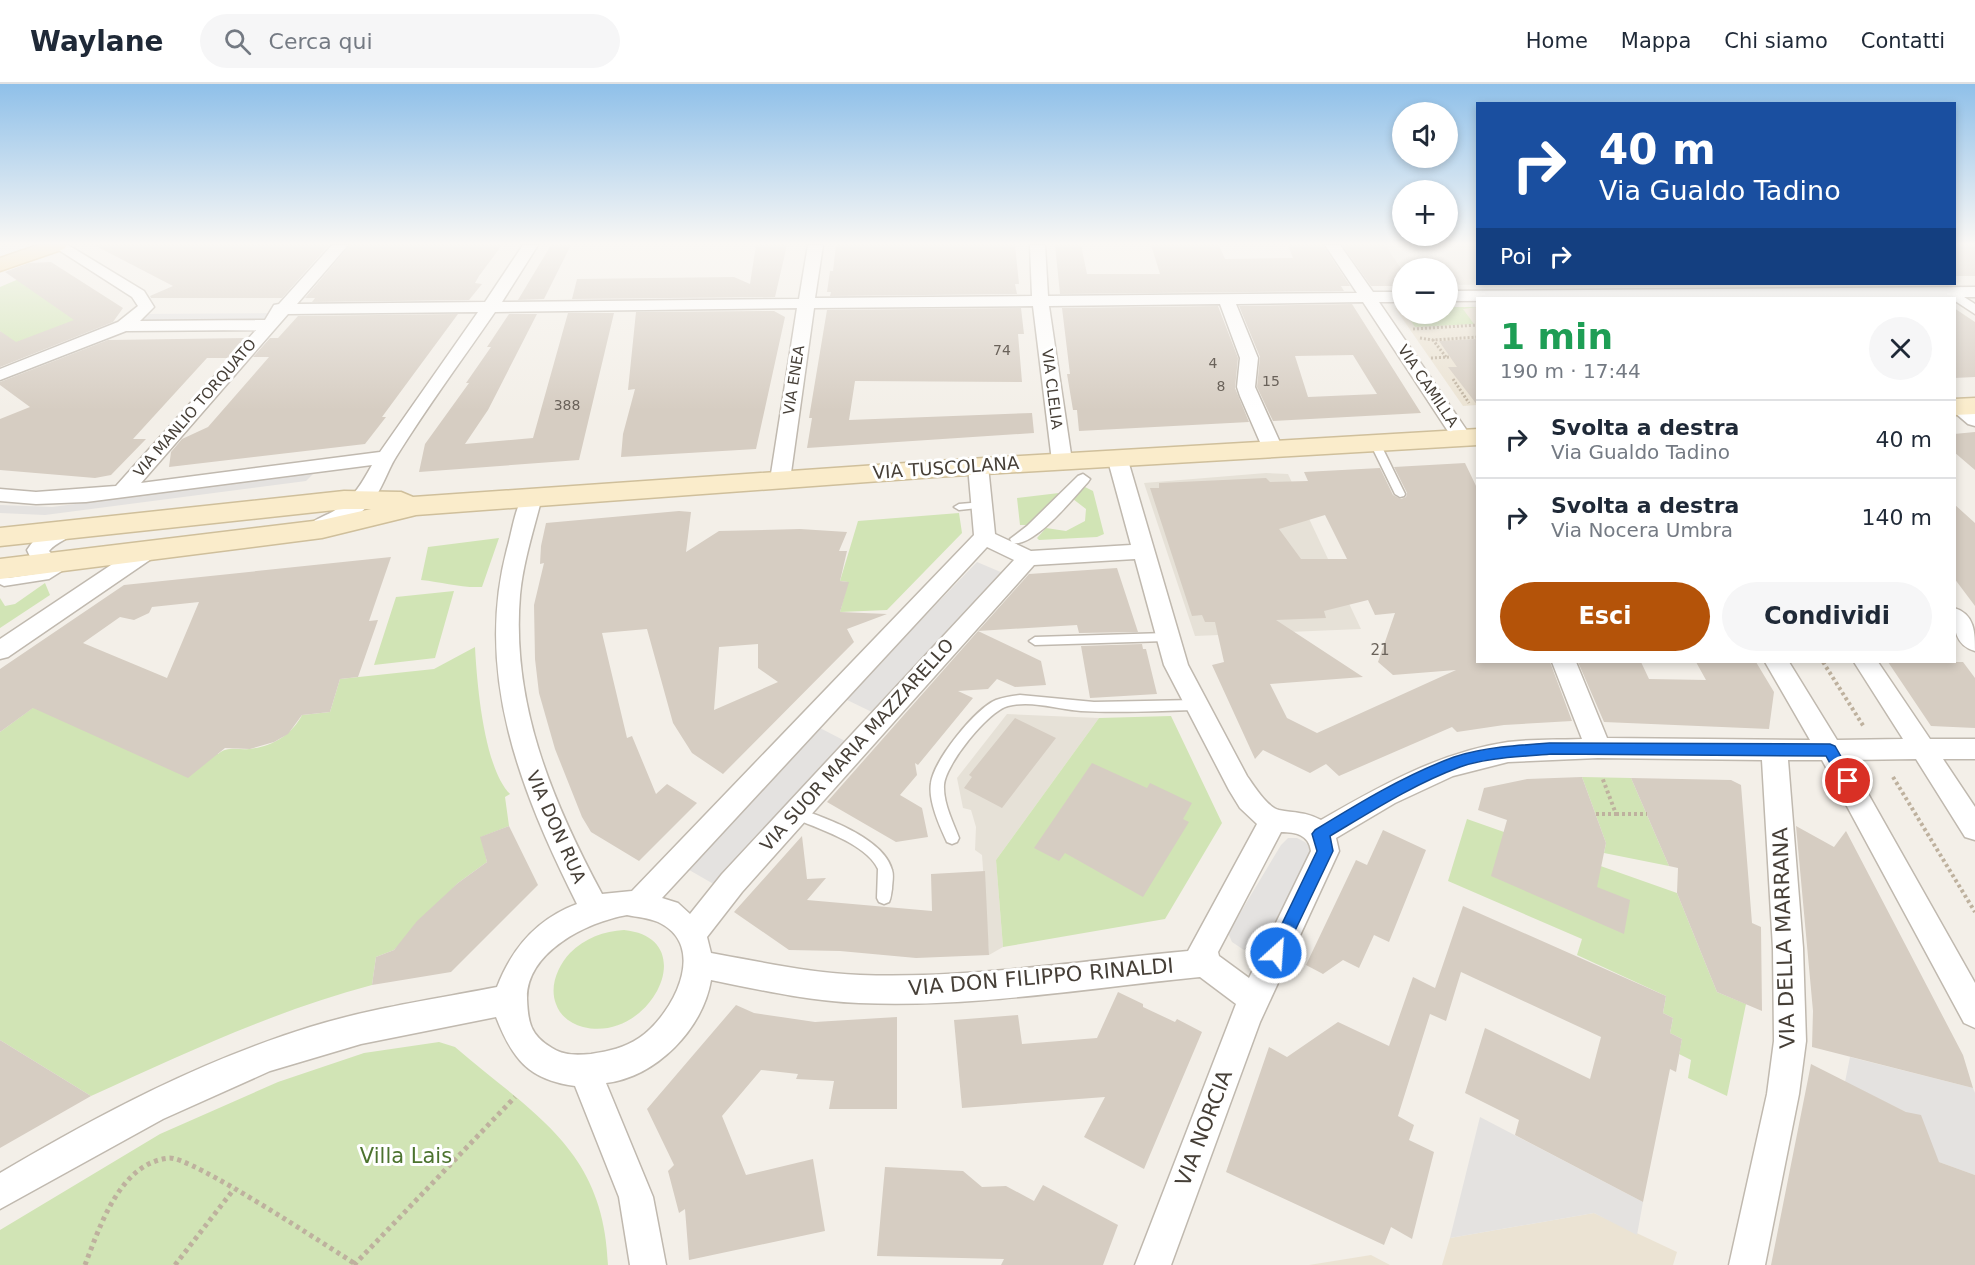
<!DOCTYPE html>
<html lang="it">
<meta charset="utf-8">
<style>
:root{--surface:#fff;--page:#f6f6f7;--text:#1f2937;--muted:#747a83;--line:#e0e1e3;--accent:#b45309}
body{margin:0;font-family:"DejaVu Sans",sans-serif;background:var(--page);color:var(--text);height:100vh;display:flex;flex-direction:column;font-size:22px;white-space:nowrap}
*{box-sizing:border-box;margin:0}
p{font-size:20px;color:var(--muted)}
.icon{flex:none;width:33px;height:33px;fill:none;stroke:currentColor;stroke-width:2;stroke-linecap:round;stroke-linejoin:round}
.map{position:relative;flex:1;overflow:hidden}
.details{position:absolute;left:1476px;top:213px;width:480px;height:366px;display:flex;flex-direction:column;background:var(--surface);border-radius:0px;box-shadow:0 3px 9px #0003}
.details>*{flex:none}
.top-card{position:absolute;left:1476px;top:18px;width:480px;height:183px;border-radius:0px;box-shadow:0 3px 9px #0003;background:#1a4fa0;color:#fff;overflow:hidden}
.controls{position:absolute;left:1392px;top:18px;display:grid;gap:12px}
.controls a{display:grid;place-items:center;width:66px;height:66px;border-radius:50%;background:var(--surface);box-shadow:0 3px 9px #0003;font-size:30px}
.pin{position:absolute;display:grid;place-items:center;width:51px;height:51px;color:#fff;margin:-26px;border:3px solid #fff;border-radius:50%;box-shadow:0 2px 6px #0007}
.me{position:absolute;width:66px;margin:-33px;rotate:26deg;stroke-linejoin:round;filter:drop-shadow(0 0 4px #0008)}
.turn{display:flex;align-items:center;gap:21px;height:126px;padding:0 24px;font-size:27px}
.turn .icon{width:78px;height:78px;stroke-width:2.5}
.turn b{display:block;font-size:42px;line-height:51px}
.then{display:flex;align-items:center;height:57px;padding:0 24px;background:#0003;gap:12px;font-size:22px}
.round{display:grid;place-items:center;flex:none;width:63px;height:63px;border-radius:32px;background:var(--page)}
.head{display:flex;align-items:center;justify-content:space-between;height:102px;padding:0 24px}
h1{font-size:36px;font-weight:700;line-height:45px;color:#1e9e55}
.primary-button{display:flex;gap:12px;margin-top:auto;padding:12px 24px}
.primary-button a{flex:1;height:69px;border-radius:36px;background:var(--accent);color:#fff;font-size:24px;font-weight:700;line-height:69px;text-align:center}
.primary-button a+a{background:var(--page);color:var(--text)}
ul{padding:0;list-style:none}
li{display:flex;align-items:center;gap:18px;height:78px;padding:0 24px;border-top:2px solid var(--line)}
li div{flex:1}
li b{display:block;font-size:22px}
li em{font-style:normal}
header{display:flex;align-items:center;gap:36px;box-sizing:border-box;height:84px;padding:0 30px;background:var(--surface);border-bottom:2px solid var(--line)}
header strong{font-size:28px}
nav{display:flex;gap:33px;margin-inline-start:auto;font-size:21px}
.search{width:420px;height:54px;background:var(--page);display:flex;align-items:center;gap:15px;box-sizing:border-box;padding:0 21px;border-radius:33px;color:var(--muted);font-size:22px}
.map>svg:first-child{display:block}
.residential{fill:#e6e1d7}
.education{fill:#ebe3d3}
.green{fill:#d1e4b5}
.parking{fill:#e4e2e0}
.building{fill:#d6cdc2;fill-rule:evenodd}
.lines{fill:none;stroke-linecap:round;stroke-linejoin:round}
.service-casing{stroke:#c0b9af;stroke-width:3}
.pedestrian-casing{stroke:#c0b9af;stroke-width:3}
.minor-casing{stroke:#c0b9af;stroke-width:3}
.secondary-casing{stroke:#cfbf9b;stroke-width:3}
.primary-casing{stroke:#dab56f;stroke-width:3}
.path-far2{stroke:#beb19e;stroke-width:3;stroke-dasharray:2 2;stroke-linecap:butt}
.path-far1{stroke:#beb19e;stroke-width:4;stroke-dasharray:3 3;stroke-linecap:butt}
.path{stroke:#beb19e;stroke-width:5;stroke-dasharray:4 4;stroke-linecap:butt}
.service{fill:#fff;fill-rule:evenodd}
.pedestrian{fill:#fff;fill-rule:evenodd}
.minor{fill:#fff;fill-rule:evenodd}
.secondary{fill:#faeccb;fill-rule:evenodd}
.primary{fill:#f6d99e;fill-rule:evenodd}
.route{fill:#1a73e8;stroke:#114b97;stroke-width:1.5}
.labels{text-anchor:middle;stroke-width:6;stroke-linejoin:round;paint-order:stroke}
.far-number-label{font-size:14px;fill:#6a625a}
.far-street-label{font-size:15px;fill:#463f37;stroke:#fff}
.number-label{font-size:15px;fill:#6a625a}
.street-label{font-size:18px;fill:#463f37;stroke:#fff}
.near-street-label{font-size:21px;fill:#463f37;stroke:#fff}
.near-park-label{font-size:21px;fill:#4c732f;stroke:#fff}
</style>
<header>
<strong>Waylane</strong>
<div class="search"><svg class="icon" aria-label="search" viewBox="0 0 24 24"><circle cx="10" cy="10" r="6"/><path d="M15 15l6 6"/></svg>Cerca qui</div>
<nav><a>Home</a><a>Mappa</a><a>Chi siamo</a><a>Contatti</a></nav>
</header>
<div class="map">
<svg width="1975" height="1181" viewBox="0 0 1975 1181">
<rect width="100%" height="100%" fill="#f3efe8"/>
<path class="residential" d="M1348,161H1477L1478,200H1526L1448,201V184H1402V202H1377Z
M1266,389L1288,390L1361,545L1195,552L1144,399Z
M1007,630L1099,634L996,776L1003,863L989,871L982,771L975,766L976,743L971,726L963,724L957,694Z"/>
<path class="education" d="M1448,223H1477V321L1463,322L1395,224H1402V230H1448Z
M1594,1129L1677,1168L1673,1181H1442L1450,1154Z
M1371,1171L1390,1181H1309Z"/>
<path class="green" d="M21,194L81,235L12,262L0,247V203Z
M1448,223H1477L1463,225L1474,240L1415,243L1406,230H1448V226L1451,225Z
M1085,403L1093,407L1104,450L1097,453L1039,456L1037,454L1046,444L1066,447L1085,437L1086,425L1073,415Z
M1059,409L1029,441H1020L1017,414Z
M959,429L962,449L887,526L840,528L848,498L840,497L858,437Z
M499,454L482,503C460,504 442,498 421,496L428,463Z
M45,499L50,511L0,544V514L5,522L15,520Z
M454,507L435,574L374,581L396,513Z
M475,563C477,600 484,684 510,710L505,713L509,742L481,753L487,778L458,799L394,866L376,873L372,901C274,927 183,970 91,1012L0,956V648L34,623L218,670C228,662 237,666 249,665C271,663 292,651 302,631L330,628L340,595L434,585Z
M1171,632L1222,739L1165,835L1003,863L996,776L1099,634Z
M1582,693L1631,694L1669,782L1604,769L1606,759Z
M1467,735L1677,809L1717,908L1746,920L1727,1012L1688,994L1691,976L1679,970L1682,955L1670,949L1673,934L1663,929L1666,912L1577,871L1582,855L1448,797Z
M624,846C704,854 650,960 583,943C571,940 560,932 556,920C549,902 558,882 570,869C585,854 604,847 624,846Z
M439,958L455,963C534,1031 604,1065 608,1181H0V1146L160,1050L278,998L364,969Z"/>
<path class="parking" d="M277,229L266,241L151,243L134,235L140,230Z
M314,389L306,397L45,431L0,429V421L52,423Z
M977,478L1003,489L874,629L845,615Z
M818,643L849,659L717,802L684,783Z
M1288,754H1297L1305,758L1311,764V773L1264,857L1255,866H1244L1232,858L1228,849L1281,761Z
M1850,973L1973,1004L1975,1009V1091L1939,1078L1906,1028L1845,998Z
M1480,1033L1643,1118L1637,1151L1594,1129L1450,1154Z"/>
<path class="building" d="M94,161H329L282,214H151L150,212L173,202Z
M350,161H502L479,192L475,199L482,200L469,216L312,218L315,214H305Z
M551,161H571L544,215L518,216Z
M756,161H787L775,213L572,215L577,195L734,193L750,200Z
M836,161H1015L1019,200H1015L1017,210L830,212L831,208H827L830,187H833Z
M1055,161H1081L1087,190H1160L1151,161H1219L1225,175L1293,174L1288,161H1323L1350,202H1341L1344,207L1060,210Z
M1342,161H1385L1402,186V202H1371Z
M1954,161H1975V192H1954Z
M51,178L123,224L113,238L0,283V247L16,258L74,236L5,188L29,179Z
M1352,220L1421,329L1273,337L1257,303L1260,273L1239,222ZM1353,271L1377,310L1308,313L1295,272Z
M1218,222L1238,274L1235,304L1249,338L1079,347L1077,326H1073L1067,290H1070L1062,224Z
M1021,224L1024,250H1018L1022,298L855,297L849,336L1032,329L1034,349L807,364L812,334H809L827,226Z
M1954,224L1975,238V293L1954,294Z
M774,227L785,233L756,365L621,373L623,350L635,305L628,306L636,228Z
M568,229H614L579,376L419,388L425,360L469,299H466L491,263H487L509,230H537L488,326L465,360L533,354Z
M458,230L382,333H386L365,360L169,383L171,368L182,355L208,343L269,273H253L270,254H278L298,232Z
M246,254L228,274H207L133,355H146L111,391L95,394L0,386V335L30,323L0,301V298L108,256Z
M1478,255V322L1448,283H1457L1439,257Z
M1975,348V386L1954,368V350Z
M1465,379L1478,406V578H1550L1572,637L1504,641L1457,648L1452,643L1339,692L1326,680L1310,689L1263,666L1255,675L1212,581L1224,578L1215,538H1205L1202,531L1192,532L1150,404H1159V399L1266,394L1270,398L1308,397L1304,388L1380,384L1393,411L1401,415L1406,413L1407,409L1394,383ZM1325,431L1347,475H1301L1279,445ZM1368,516L1375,531L1395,529L1378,578L1393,591L1456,586L1317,649L1287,634L1270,600L1363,593L1276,536L1326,534L1324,527Z
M1954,420L1975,439V522L1954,494Z
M679,427L691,428L686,468L719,447L800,445L847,448L839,467H847L840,497L849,498L840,528L887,530L847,545L854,558L723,690L692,669L673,639L647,545L602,549L627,654L632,652L656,710L667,700L697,719L639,777L591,748L582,733L555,665L539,609L535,575L534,521L544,479L540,480L541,462L546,439ZM758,560V584L778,598L714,626L719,563Z
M391,473L369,537L378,536L358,593L340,595L330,628L302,631L288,650L274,658L250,665L225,664L188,694L33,624L0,648V585L124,501ZM199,518L167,594L83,559L120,533L134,536L149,529L152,523Z
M1117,484L1138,548L1079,549L1077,541L978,547L1029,490Z
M978,547L1041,577L1046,601L1015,603L997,595L988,605L958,607L973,614L918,681L915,679L917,691L900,711L922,724L928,753L896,758L827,718Z
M1142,560L1143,565H1146L1157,610L1090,614L1081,562Z
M1578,578H1641L1649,595L1706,596L1696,578H1756L1774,608L1769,645L1604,638Z
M1888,578H1963L1975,594V644L1931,642Z
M1015,634L1056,654L1002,724L964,704L972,693L969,691Z
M1092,679L1147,704L1150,699L1192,719L1183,735L1189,738L1143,813L1065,769L1059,777L1034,764Z
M1582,693L1606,759L1597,803L1630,816L1624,850L1491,792L1507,736L1478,726L1484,704L1527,695Z
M1631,694L1731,696L1741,701L1752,839L1761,843L1762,927L1717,908L1677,809L1678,784L1669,782Z
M509,742L538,801L451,888L372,901L376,873L394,866L417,837L458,799L487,778L480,753Z
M1796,742L1834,763L1846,747L1963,971L1973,1004L1812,963L1813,927Z
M1383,746L1426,766L1389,858L1374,851L1359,884L1343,876L1323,890L1306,881L1356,776L1367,781Z
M802,752L807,795L826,794L807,816L932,827L931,790L985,787L989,871L916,874L840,867L789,866L734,828Z
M1463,822L1666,912L1663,929L1673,934L1670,949L1682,955L1676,988L1670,985L1643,1118L1515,1051L1519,1036L1465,1009L1485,944L1590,995L1601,953L1461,888L1446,937L1430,930L1398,1032L1414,1041L1409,1056L1434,1068L1412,1155L1391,1143L1384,1161L1226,1088L1269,963L1287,973L1338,938L1389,962L1413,893L1435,904Z
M1118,908L1143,920V923L1175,938L1177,935L1202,948L1144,1085L1084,1053L1105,1013L962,1024L954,936L1018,931L1022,960L1097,954Z
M736,921L754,929L815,938L897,933V1025H829L834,997L796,995L798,990L761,986L722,1032L746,1091L813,1075L825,1147L689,1176L685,1125L679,1129L668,1087L674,1081L647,1025Z
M0,956L91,1012L0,1064Z
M1811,980L1906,1028L1921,1031L1939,1078L1975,1091V1181H1771Z
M885,1083L963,1087L982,1103L1006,1102L1034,1117L1043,1101L1118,1141L1103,1181H1001L1004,1175L877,1172Z"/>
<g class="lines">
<g class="service-casing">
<path id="service" d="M1375,356L1380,359L1405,410L1404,412L1400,413L1395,410L1370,359Z
M983,418L988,421L987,423L959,426L954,423L959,420Z
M64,476L68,477L69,480L68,483L49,495L4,502L0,500V481L4,482L8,494L42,489Z
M1166,549L1172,553L1166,557L1035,561L1029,557L1035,553Z
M1020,611L1094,618L1195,616L1199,618L1201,621L1199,624L1195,626C1157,627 1119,629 1081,627C1057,625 1031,616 1008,622C988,627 945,681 944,701C943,719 953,738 959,754L957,758L952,760L947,758C940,743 928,717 931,699C934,676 975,625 996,616C1004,613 1012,612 1020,611Z
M796,724C824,733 884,754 892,786C894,792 892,799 892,805C891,810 891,814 889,818L884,820L879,818L877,814L878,785C866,759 816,744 791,733L789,729L791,725Z"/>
</g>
<g class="pedestrian-casing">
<path id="pedestrian" d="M1950,204L1975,220V230L1946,211L1944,208Z
M1083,390L1090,395L1088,398C1074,413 1034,464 1012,459L1010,455L1027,442L1078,392Z"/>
</g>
<g class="minor-casing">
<path id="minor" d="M51,161H68L144,207L154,223L140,237L265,236L274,221L279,220L332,161H348L297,220L485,218L523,161H538L502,218L799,215L808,161H823L815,214L1032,212L1030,161H1045L1048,212L1357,209L1325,161H1340L1373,208H1402V218H1379L1472,354L1469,358H1455L1363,218L1236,220L1258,274L1255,303L1283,365L1273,371L1263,365L1240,312L1237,303L1240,274L1220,220L1049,222L1072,377L1062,383L1052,377L1033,222L814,224L790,396L787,400H773L770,396L797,224L495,228C462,276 427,323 396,373C387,387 381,409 369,421C355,434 328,455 309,450L305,445C312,435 327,432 337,425C354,413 362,399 372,381L86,418L36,420L0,417V405L36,408L116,402L256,246L126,247L0,296V285L118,238L138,222L132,213ZM478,228L380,368L141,399L288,230Z
M1975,203V213L1448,217V207Z
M1960,317L1975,326V342L1968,340L1954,328V319Z
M1117,367L1127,373L1188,581L1247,692C1254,702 1267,723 1279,726C1294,729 1307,728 1321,736C1380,702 1440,668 1508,658C1532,655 1557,656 1582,655L1552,578H1576L1607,654L1810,656L1765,578H1789L1837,656L1903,655L1854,578H1878L1930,655H1975V675H1943L1975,723V756L1965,753L1916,675L1849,676L1975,899V944L1964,939L1822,676H1788L1803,864L1806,957L1799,1010L1765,1181H1729L1767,1010L1774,957L1773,864L1762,676L1598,674L1508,678L1453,692L1395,719L1336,754L1339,767L1260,938L1171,1181H1135L1236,920L1200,893C1087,904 973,924 859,919C809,917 760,906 711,896C703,945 656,993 606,999L653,1113L666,1181H630L619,1113L575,1002C528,996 512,974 496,933L361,960L270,987L163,1035L0,1125V1089C98,1031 200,977 310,943C371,924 435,915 497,903C512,864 537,835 577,820C521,708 474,591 507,465C512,448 515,423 525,409H539L542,413C534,445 523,478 520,511C511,619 552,717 602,810L632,807L974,451L968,382L971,378H985L988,382L995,450L1031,467L1131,461L1107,373ZM987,463L1014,476L722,790L690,830L678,819L662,814ZM1135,475L1164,581L1229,706L1240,724L1257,740L1188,867C1079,877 970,895 860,891C810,889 761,878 711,869L707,853L742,808L1034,481ZM1281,748C1296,748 1309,751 1311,767L1249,894L1219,872L1218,868ZM627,831C637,833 649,834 658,838C710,862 672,932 639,954C624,964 609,967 591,970C578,971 564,972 552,964C530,951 528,938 527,915C526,868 587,838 627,831Z
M67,438L74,440L78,445C71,455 57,457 49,467L59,478L56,483L48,485L33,479L27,466C37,450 49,443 67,438Z
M149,459L157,461L160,466L157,471L8,573L0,575V555L141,461Z
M1954,524C1975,530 1975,549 1975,567C1954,561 1954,543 1954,524Z"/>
</g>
<g class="secondary-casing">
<path id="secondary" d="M1975,314V330L1954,331V315Z
M1478,345V361L935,393L416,431L322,454L0,495V475L322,436L371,425H344L0,462V444L344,407L401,408L413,413L935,377Z"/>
</g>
<g class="primary-casing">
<path id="primary" d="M38,161H67L64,165L0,187V174Z"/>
</g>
<path class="path-far2" d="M1413,245L1478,241
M1420,254L1433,256
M1446,273L1433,256L1478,253
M1431,274L1450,273
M1453,295L1469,319"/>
<path class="path-far1" d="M1823,578L1864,643
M1893,693L1975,828
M1596,730H1616L1602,693
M1616,730H1647"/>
<path class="path" d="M85,1181C100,1142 120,1079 169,1074C191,1072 330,1164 357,1181
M175,1181L234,1105
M354,1181L515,1013"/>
<use href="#service" class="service"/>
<use href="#pedestrian" class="pedestrian"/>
<use href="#minor" class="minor"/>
<use href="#secondary" class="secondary"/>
<use href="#primary" class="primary"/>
</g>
<linearGradient id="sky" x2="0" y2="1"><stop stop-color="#8fc0e9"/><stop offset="0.49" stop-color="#faf8f5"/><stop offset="1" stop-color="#faf8f5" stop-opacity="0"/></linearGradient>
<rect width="1975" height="326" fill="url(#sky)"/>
<path class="route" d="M1551,659L1830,660L1835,662L1855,697L1848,703L1842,701L1826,672L1551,670C1521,673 1488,673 1460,683C1414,700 1372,727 1330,752L1333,767L1282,874L1276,876L1270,874L1268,869L1317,767L1312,750L1315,746C1359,719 1405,691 1454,673C1485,663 1519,661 1551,659Z"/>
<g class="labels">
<g class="far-number-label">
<text x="1002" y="271">74</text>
<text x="1213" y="284">4</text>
<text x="1271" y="302">15</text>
<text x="1221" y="307">8</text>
<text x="567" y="326">388</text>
</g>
<g class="far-street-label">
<text transform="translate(794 296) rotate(-81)" y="5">VIA ENEA</text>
<text transform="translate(1428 302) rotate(56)" y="5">VIA CAMILLA</text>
<text transform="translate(1052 305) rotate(83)" y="5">VIA CLELIA</text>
<text transform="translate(195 324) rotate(-49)" y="5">VIA MANLIO TORQUATO</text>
</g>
<g class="number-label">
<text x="1380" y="571">21</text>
</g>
<g class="street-label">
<text transform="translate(946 384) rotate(-4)" y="6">VIA TUSCOLANA</text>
<text transform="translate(857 661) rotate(-48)" y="6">VIA SUOR MARIA MAZZARELLO</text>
<text transform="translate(556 743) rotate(66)" y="6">VIA DON RUA</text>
</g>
<g class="near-street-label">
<text transform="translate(1784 854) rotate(-92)" y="7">VIA DELLA MARRANA</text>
<text transform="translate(1041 893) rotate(-5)" y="7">VIA DON FILIPPO RINALDI</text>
<text transform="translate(1204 1044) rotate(-69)" y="7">VIA NORCIA</text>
</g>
<g class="near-park-label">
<text x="406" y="1079">Villa Lais</text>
</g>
</g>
</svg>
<div class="controls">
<a><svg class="icon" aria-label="sound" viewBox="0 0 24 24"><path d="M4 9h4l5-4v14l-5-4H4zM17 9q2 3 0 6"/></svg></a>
<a>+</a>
<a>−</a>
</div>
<div class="pin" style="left:1848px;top:697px;background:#d93025"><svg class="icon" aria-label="arrive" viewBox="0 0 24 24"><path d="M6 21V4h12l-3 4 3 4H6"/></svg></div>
<svg class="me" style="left:1276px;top:869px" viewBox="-20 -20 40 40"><circle r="17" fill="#1a73e8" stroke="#fff" stroke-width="3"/><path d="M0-11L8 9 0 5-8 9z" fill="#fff"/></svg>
<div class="top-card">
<div class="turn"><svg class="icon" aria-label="right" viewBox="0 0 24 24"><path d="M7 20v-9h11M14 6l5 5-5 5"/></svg><div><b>40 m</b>Via Gualdo Tadino</div></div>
<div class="then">Poi<svg class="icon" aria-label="right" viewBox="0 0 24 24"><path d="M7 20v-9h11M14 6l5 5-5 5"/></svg></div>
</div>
<section class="details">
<div class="head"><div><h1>1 min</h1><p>190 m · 17:44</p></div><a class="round"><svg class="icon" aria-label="close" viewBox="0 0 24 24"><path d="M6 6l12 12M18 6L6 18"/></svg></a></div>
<ul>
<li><svg class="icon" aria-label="right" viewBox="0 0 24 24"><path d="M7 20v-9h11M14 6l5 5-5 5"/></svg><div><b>Svolta a destra</b><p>Via Gualdo Tadino</p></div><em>40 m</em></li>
<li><svg class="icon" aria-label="right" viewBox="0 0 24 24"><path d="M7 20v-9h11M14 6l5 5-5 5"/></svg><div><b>Svolta a destra</b><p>Via Nocera Umbra</p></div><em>140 m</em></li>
</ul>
<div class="primary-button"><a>Esci</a><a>Condividi</a></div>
</section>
</div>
